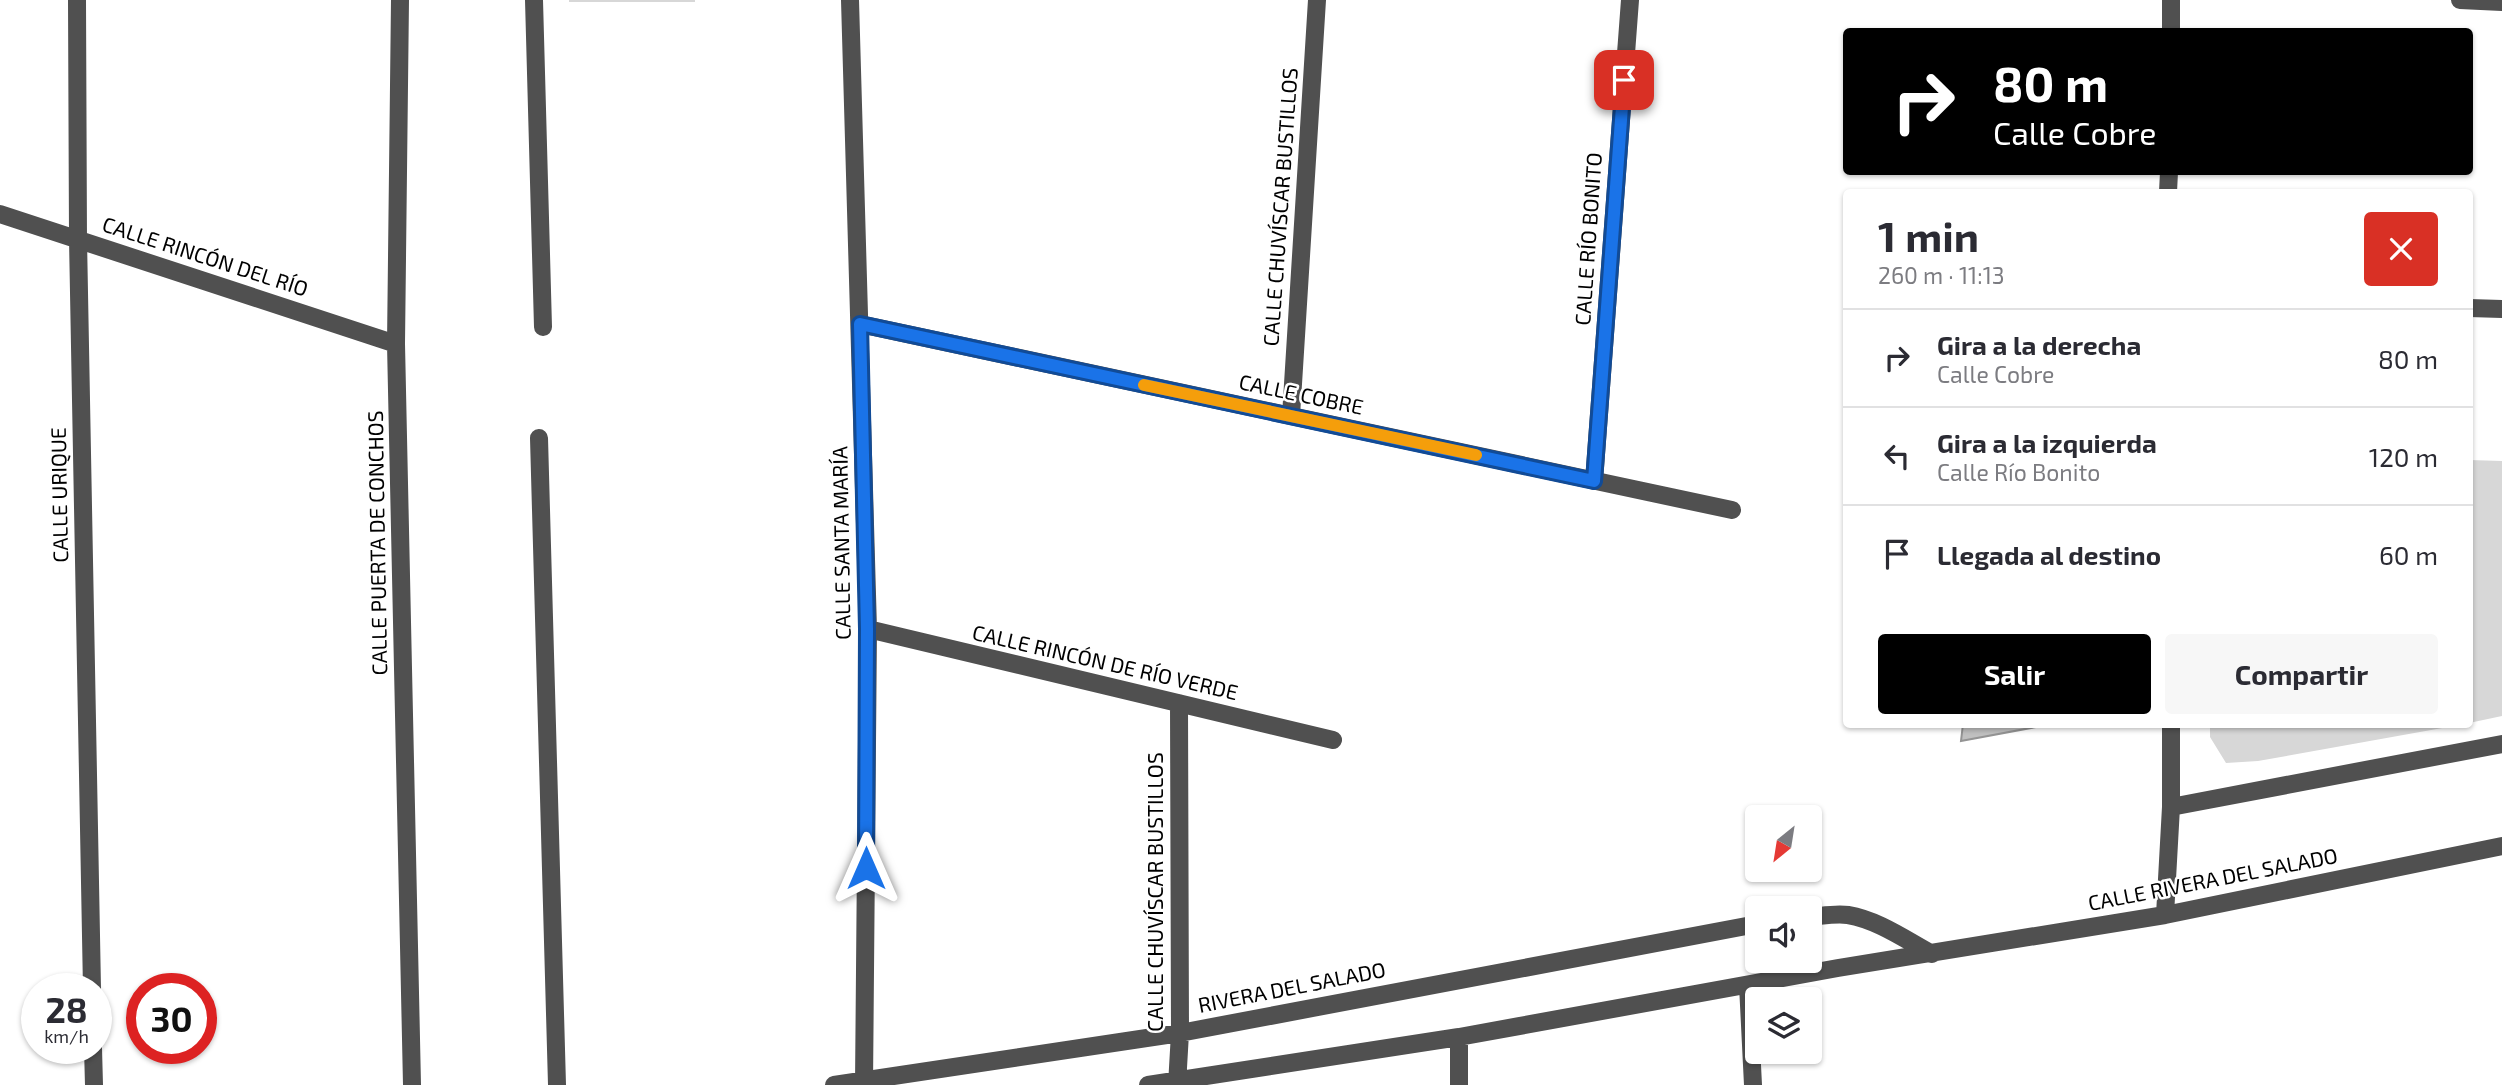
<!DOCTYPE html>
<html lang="es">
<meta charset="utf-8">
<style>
:root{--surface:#fff;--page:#f7f7f7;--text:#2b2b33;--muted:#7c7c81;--line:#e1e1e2;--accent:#000}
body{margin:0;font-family:"Exo 2",sans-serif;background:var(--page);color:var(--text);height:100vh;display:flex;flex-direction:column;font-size:26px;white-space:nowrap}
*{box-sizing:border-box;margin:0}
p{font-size:23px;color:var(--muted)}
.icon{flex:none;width:38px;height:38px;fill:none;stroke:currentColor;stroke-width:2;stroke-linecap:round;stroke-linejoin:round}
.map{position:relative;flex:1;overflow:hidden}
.panel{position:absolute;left:1843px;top:189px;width:630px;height:539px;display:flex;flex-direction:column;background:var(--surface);border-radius:7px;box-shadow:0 2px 5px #0004}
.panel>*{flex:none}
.top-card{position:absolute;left:1843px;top:28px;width:630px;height:147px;border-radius:7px;box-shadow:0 2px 5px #0004;background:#000;color:#fff;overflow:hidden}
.needle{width:46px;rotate:210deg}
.tools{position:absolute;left:1745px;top:805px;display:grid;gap:14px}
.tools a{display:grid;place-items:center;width:77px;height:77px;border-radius:7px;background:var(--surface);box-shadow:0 2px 5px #0004;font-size:35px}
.speed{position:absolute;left:21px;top:973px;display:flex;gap:14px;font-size:35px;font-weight:700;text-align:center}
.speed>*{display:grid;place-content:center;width:91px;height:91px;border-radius:50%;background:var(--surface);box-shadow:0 2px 5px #0004;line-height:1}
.speed small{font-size:18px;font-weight:400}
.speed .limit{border:10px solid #d22;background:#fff;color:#111}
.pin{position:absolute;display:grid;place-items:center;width:60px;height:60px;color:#fff;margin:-30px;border-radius:14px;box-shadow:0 4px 10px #0006}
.me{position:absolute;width:77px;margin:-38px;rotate:0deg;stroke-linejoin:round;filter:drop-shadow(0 0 5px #0008)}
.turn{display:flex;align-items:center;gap:24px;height:147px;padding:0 35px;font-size:32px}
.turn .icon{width:91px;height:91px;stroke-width:2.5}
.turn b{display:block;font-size:49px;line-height:60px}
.round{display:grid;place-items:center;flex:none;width:74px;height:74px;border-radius:7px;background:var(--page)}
.head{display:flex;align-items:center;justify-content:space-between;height:119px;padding:0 35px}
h1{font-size:42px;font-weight:700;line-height:52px}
.action{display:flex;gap:14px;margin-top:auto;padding:14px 35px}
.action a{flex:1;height:80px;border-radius:7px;background:var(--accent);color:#fff;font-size:28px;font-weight:700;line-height:80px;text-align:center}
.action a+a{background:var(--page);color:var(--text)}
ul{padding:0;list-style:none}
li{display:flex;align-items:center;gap:21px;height:98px;padding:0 35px;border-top:2px solid var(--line)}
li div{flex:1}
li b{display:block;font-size:26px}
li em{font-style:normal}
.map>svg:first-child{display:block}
.green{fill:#d7d7d7}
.building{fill:#c0c0c0;stroke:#949494;stroke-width:2}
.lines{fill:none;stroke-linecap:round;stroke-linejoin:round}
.minor{stroke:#505050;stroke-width:18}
.route-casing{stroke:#114b97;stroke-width:18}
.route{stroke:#1a73e8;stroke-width:12}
.slow{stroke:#f59e0b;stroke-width:12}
.labels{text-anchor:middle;stroke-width:5;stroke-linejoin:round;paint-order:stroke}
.street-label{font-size:21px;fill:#000;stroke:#fff}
</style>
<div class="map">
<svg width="2502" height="1085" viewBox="0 0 2502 1085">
<rect width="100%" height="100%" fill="#fff"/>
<path class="green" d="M569,0H695V2H569Z
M2469,460L2502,461V716L2469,723Z
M2210,724H2459V725L2258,761L2226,763L2210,737Z"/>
<path class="building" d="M1963,724H2052L1961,741Z"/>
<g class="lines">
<path class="minor" d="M77,0L78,239L92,989
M400,0L396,344L412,1085
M534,0L543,327
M850,0L868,629L864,1085
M2460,0L2502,2
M2171,32V0
M2168,192L2169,172
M0,214L396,344
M2469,308L2502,309
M860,324L1732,510
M1291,416L1317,0
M539,438L557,1085
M1594,481L1630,0
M868,629L1333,740
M2171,807L2502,744
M2165,915L2171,807V724
M1810,917C1822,916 1836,913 1848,915C1878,920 1906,940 1932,954
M1748,985L1753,1085
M1459,1037V1085
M93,1048L94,1085
M834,1085L1180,1033L1757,924
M1148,1085L1459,1037L1838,968L2165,915L2502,846
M1177,1085L1180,1033L1179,703"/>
</g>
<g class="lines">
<g class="route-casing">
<path id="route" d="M866,868L867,629L860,324L1594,481L1624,80"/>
</g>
<use href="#route" class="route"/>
<path class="slow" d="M1144,385L1476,455"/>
</g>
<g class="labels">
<g class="street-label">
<text transform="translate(1281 207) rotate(-86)" y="7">CALLE CHUVÍSCAR BUSTILLOS</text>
<text transform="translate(1589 239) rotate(-86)" y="7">CALLE RÍO BONITO</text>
<text transform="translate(205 257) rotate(18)" y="7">CALLE RINCÓN DEL RÍO</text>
<text transform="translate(1301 395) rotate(12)" y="7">CALLE COBRE</text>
<text transform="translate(60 495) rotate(-91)" y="7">CALLE URIQUE</text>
<text transform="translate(378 543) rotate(-91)" y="7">CALLE PUERTA DE CONCHOS</text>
<text transform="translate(842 543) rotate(-91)" y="7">CALLE SANTA MARÍA</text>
<text transform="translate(1105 663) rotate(13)" y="7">CALLE RINCÓN DE RÍO VERDE</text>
<text transform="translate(2213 880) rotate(-11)" y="7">CALLE RIVERA DEL SALADO</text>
<text transform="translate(1156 892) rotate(-90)" y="7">CALLE CHUVÍSCAR BUSTILLOS</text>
<text transform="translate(1292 988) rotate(-11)" y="7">RIVERA DEL SALADO</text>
</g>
</g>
</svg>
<div class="tools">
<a><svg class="needle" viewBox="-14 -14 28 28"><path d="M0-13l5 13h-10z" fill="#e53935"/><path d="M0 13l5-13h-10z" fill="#7c7c81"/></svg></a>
<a><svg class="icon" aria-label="sound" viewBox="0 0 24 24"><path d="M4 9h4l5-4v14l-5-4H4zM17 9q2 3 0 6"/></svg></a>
<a><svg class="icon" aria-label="layers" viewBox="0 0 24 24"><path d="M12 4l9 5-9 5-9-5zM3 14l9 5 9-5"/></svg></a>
</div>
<div class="speed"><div>28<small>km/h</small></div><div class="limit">30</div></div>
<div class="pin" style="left:1624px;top:80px;background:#d93025"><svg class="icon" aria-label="arrive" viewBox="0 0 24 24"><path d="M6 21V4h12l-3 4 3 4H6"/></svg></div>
<svg class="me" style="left:866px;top:868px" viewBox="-20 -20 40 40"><path d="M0-17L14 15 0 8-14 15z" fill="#1a73e8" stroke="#fff" stroke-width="4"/></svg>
<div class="top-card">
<div class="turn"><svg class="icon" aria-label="right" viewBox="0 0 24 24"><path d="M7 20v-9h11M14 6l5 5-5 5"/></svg><div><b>80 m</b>Calle Cobre</div></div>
</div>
<section class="panel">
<div class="head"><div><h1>1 min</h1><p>260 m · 11:13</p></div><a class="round" style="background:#d93025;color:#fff"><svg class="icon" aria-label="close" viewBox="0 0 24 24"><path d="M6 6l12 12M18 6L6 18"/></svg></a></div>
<ul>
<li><svg class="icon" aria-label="right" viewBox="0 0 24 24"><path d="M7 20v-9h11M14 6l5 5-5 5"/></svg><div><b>Gira a la derecha</b><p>Calle Cobre</p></div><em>80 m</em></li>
<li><svg class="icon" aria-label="left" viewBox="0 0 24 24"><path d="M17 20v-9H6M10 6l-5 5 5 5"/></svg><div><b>Gira a la izquierda</b><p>Calle Río Bonito</p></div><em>120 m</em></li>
<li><svg class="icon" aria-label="arrive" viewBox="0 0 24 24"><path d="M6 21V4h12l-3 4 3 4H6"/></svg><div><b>Llegada al destino</b></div><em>60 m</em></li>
</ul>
<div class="action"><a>Salir</a><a>Compartir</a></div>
</section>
</div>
